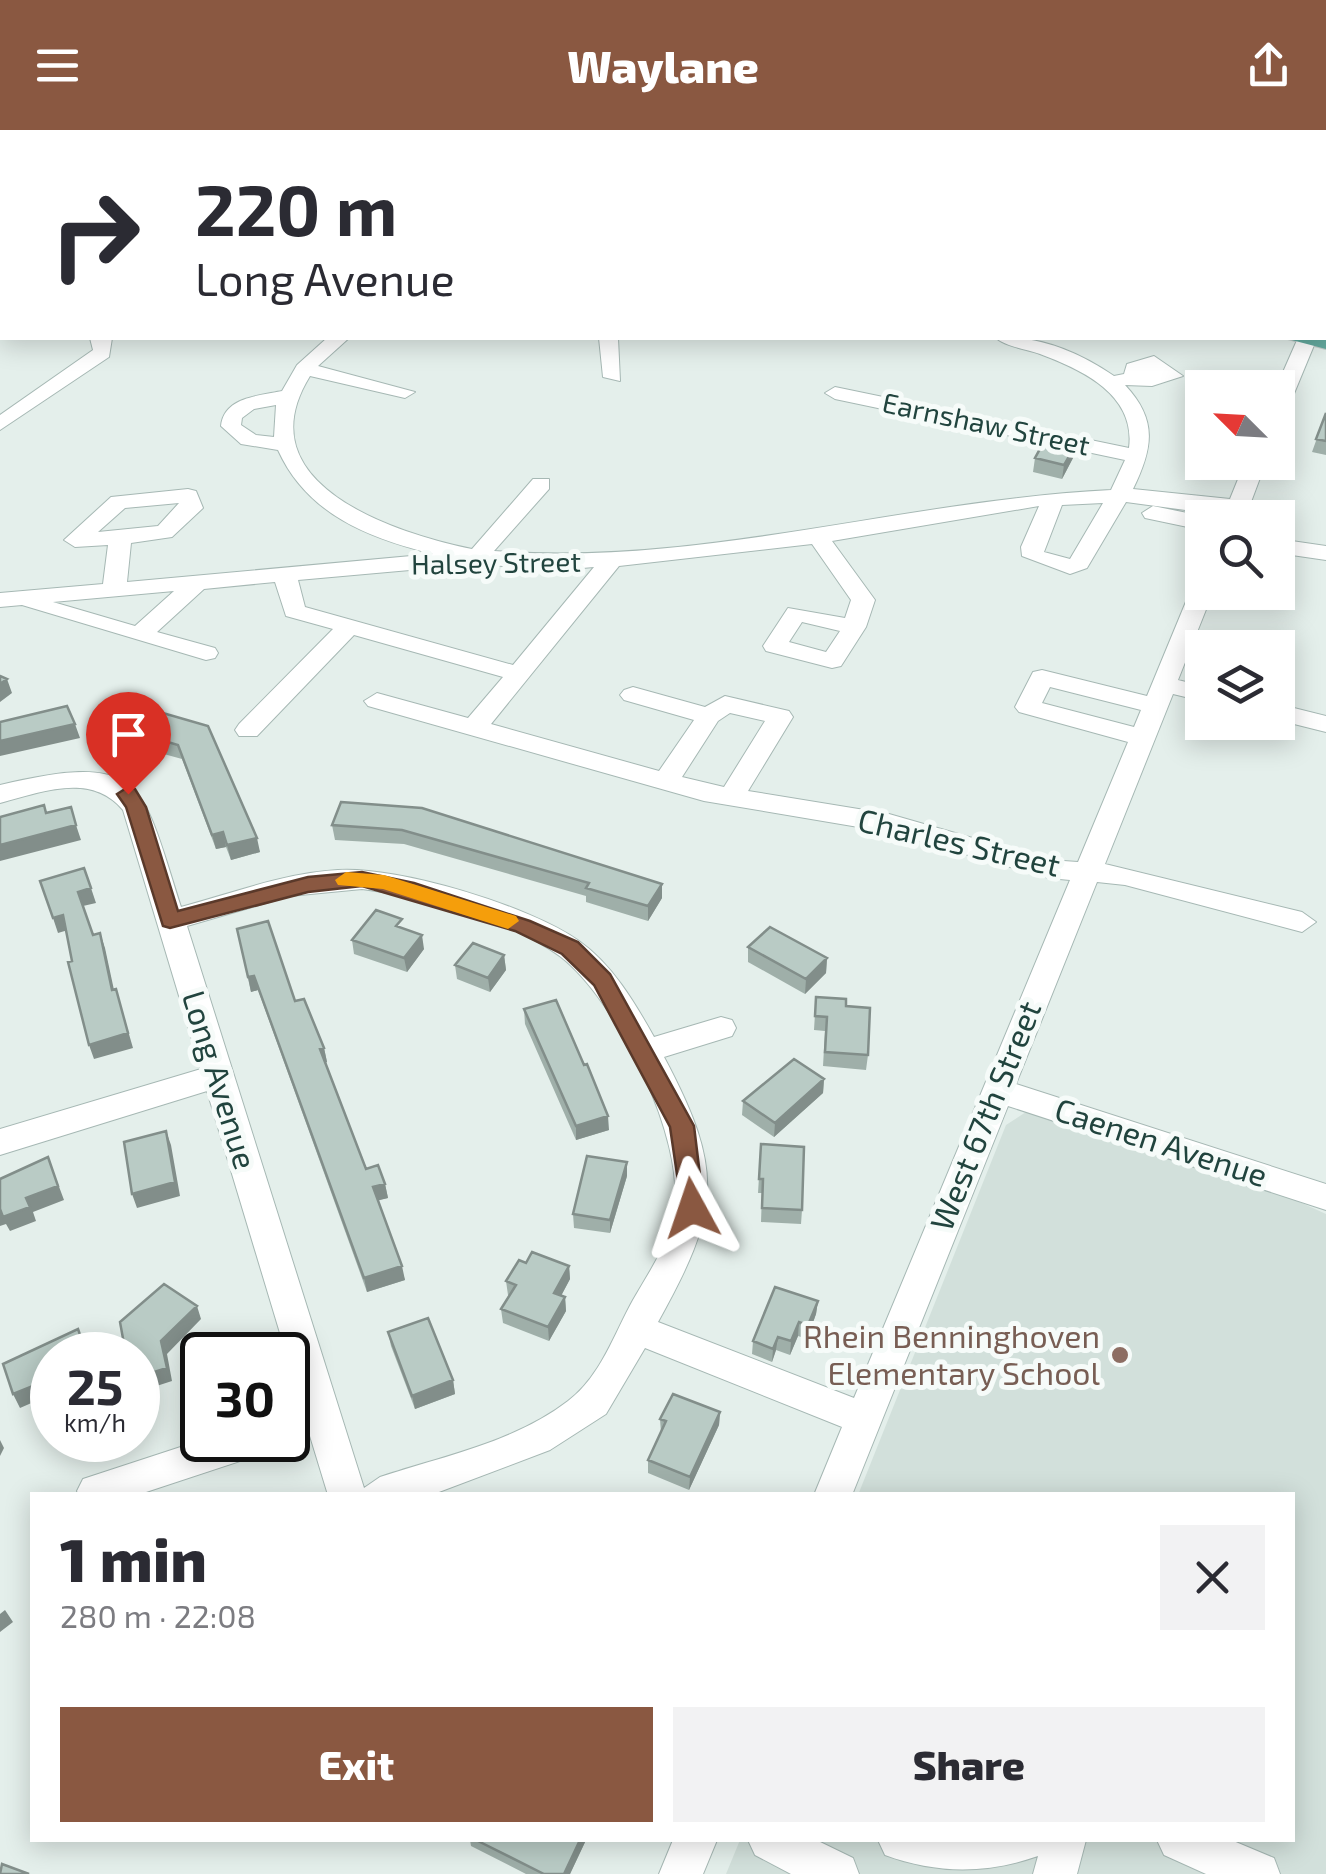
<!DOCTYPE html>
<meta charset="utf-8">
<style>
:root{--surface:#fff;--page:#f2f2f3;--text:#2b2b33;--muted:#7c7c81;--accent:#8a5841}
body{margin:0;font-family:"Exo 2",sans-serif;background:var(--page);color:var(--text);height:100vh;display:flex;flex-direction:column;font-size:38px;white-space:nowrap}
*{box-sizing:border-box;margin:0}
p{font-size:32px;color:var(--muted)}
.icon{flex:none;width:55px;height:55px;fill:none;stroke:currentColor;stroke-width:2;stroke-linecap:round;stroke-linejoin:round}
.map{position:relative;flex:1;overflow:hidden}
.panel{position:absolute;left:30px;top:1362px;width:1265px;height:350px;display:flex;flex-direction:column;background:var(--surface);border-radius:0px;box-shadow:0 5px 25px #0003}
.panel>*{flex:none}
.banner{position:absolute;left:0px;top:0px;width:1328px;height:210px;box-shadow:0 5px 25px #0003;background:#fff;color:var(--text);overflow:hidden}
.needle{width:65px;rotate:294deg}
.fabs{position:absolute;left:1185px;top:240px;display:grid;gap:20px}
.fabs a{display:grid;place-items:center;width:110px;height:110px;border-radius:0px;background:var(--surface);box-shadow:0 5px 25px #0003;font-size:50px}
.speed{position:absolute;left:30px;top:1202px;display:flex;gap:20px;font-size:50px;font-weight:700;text-align:center}
.speed>*{display:grid;place-content:center;width:130px;height:130px;border-radius:50%;background:var(--surface);box-shadow:0 5px 25px #0003;line-height:1}
.speed small{font-size:25px;font-weight:400}
.speed .limit{border:5px solid #111;border-radius:15px;background:#fff;color:#111}
.pin{position:absolute;display:grid;place-items:center;width:85px;height:85px;color:#fff;margin:-102px -42px;border-radius:50% 50% 50% 0;rotate:-45deg;box-shadow:0 0 10px #0007}
.pin .icon{rotate:45deg}
.me{position:absolute;width:110px;margin:-55px;rotate:355deg;stroke-linejoin:round;filter:drop-shadow(0 0 8px #0008)}
.turn{display:flex;align-items:center;gap:35px;height:210px;padding:0 30px;font-size:45px}
.turn .icon{width:130px;height:130px;stroke-width:2.5}
.turn b{display:block;font-size:70px;line-height:85px}
.round{display:grid;place-items:center;flex:none;width:105px;height:105px;border-radius:0px;background:var(--page)}
.overview{display:flex;align-items:center;justify-content:space-between;height:170px;padding:0 30px}
h1{font-size:60px;font-weight:800;line-height:75px}
.action{display:flex;gap:20px;margin-top:auto;padding:20px 30px}
.action a{flex:1;height:115px;border-radius:0px;background:var(--accent);color:#fff;font-size:40px;font-weight:800;line-height:115px;text-align:center}
.action a+a{background:var(--page);color:var(--text)}
header{display:flex;justify-content:space-between;align-items:center;height:130px;padding:0 30px;background:var(--accent);color:#fff;font-size:45px;font-weight:800}
.map>svg:first-child{display:block}
.built{fill:#d2e0db}
.lines{fill:none;stroke-linecap:round;stroke-linejoin:round}
.stream{stroke:#86c5da;stroke-width:5}
.minor-casing{stroke:#a6b8b4;stroke-width:2}
.major-casing{stroke:#c1cbc9;stroke-width:2}
.minor{fill:#fff;fill-rule:evenodd}
.major{fill:#64aa9f;fill-rule:evenodd}
.wall{fill:#9fafa9}
.shaded-wall{fill:#828e8a}
.building{fill:#b9cbc5;stroke:#828e8a;stroke-width:2.5}
.route{fill:#8a5841;stroke:#5a392a;stroke-width:2.5}
.slow{fill:#f59e0b}
.education-dot{fill:#8d6e63;stroke:#f6fbf9;stroke-width:4}
.labels{text-anchor:middle;stroke-width:10;stroke-linejoin:round;paint-order:stroke}
.far-street-label{font-size:28px;fill:#21443e;stroke:#f6fbf9}
.street-label{font-size:32px;fill:#21443e;stroke:#f6fbf9}
.education-label{font-size:32px;fill:#785e54;stroke:#f6fbf9;text-anchor:end}
</style>
<header><svg class="icon" aria-label="menu" viewBox="0 0 24 24"><path d="M4 6h16M4 12h16M4 18h16"/></svg>Waylane<svg class="icon" aria-label="share" viewBox="0 0 24 24"><path d="M12 15V3M7 8l5-5 5 5M5 13v7h14v-7"/></svg></header>
<div class="map">
<svg width="1326" height="1744" viewBox="0 0 1326 1744">
<rect width="100%" height="100%" fill="#e4efeb"/>
<path class="built" d="M1026,982L1260,1054L1326,1084V1744H726L740,1710H1292V1365H858L1006,995Z"/>
<g class="lines">
<path class="stream" d="M975,0L982,2
M1133,2L1138,0"/>
<g class="minor-casing">
<path id="minor" d="M303,0H333L334,2H305Z
M486,0H506L507,2H488Z
M747,0H763L764,2H748Z
M1325,47H1326V58H1325Z
M0,101H2V111H0Z
M1326,152V166L1325,167V153Z
M0,176L2,177V189L0,188Z
M90,208H112L109,227L0,300V285L93,220Z
M327,208H349L318,236L415,262L405,268L310,246C243,354 394,403 472,419L533,349H549V359L494,421C703,437 904,370 1111,360L1125,330L835,269L825,263L835,257L1129,318C1136,265 1083,240 1040,224C1026,219 1007,217 996,208C1038,205 1079,222 1114,246L1124,244L1127,234L1154,226L1183,246L1152,256L1125,255C1158,290 1153,318 1133,359L1230,369L1245,332H1266L1245,388L1126,372L1087,438L1070,444L1022,426L1021,417L1039,376L832,411L875,470L866,497L841,536L832,538L766,521L763,516L788,478L845,488L851,470L812,414L619,436L491,594L659,641L694,590L624,570L620,565L624,560L633,557L705,577L725,566L789,581L793,587L748,661L889,684L1049,730L1078,732L1128,612L1019,582L1015,577L1033,542L1042,540L1147,566L1190,462L1202,455V462H1213L1178,550L1202,556V571L1173,564L1105,734L1302,782L1316,792L1302,802L1125,755L1097,752L1016,954L1326,1054V1080L1008,976L852,1365H814L842,1297L645,1218L606,1284L550,1320L431,1365H328L310,1306L288,1315L276,1310H288V1282L302,1276L207,961L0,1025V999L201,939L123,680C91,642 42,662 0,673V655C144,621 141,651 181,777C233,763 284,743 338,740C398,736 530,776 579,811C612,834 635,873 654,907L721,887L732,890L736,898L732,906L664,927C726,1043 719,1082 658,1192L854,1268L1070,750L1049,748L888,702L704,671L368,576L364,571L377,563L468,588L503,547L354,505L257,606H239L235,600L239,594L333,499L286,486L275,452L204,459L157,502L215,518L218,523L215,528L206,530L22,475L0,477V463L103,454L108,415L75,417L64,410L111,367L188,359L196,361L203,378L172,407L131,413L127,452L433,424C368,408 307,384 278,320L241,314L221,296C224,267 258,266 282,261L297,235ZM276,275L274,307L256,305L241,295L242,288L254,279ZM179,373L158,396L98,402L125,378ZM1103,373L1070,429L1044,422L1062,375ZM477,434L559,440L594,437L513,535L305,477L298,450ZM174,461L135,496L53,472ZM802,492L840,501L826,522L789,512ZM1050,557L1141,580L1134,597L1042,573ZM730,583L765,591L724,657L682,647L718,591ZM362,759C420,766 514,791 561,827C617,871 686,1009 674,1081C669,1114 649,1142 633,1170C614,1204 601,1246 568,1271C515,1312 443,1326 380,1347L364,1358L187,796L290,766Z
M599,208H618L620,251L603,247Z
M1298,208H1317L1288,278L1278,284L1276,258Z
M1153,376L1202,386L1207,388H1202V400L1145,388L1142,383Z
M1278,409L1326,416V430L1278,423Z
M1278,574L1326,586V602L1278,590Z
M202,1310H273L267,1322L137,1365H79L77,1361L83,1349Z
M673,1710H717L703,1744H659Z
M748,1710H816L853,1728L859,1744H791L755,1725Z
M878,1710H1086L1077,1744H1033L1038,1726C987,1744 936,1744 885,1725Z
M1157,1710H1231L1274,1728L1280,1744H1206L1164,1725Z"/>
</g>
<g class="major-casing">
<path id="major" d="M173,0H201L202,2H175Z
M1326,207V219L1284,208H1285Z"/>
</g>
<use href="#minor" class="minor"/>
<use href="#major" class="major"/>
</g>
<path class="wall" d="M587,0H722L724,2H592Z
M1326,283V325L1312,322Z
M1076,314L1073,328L1062,349L1033,342L1035,328Z
M208,596L260,722L231,730L226,717L216,719L182,629L131,615L127,600Z
M341,672L662,768L648,791L586,772V766L404,714L335,710L332,695Z
M237,799L295,871L324,918L327,932L325,933L366,1039L385,1054L388,1068L378,1070L405,1150L367,1162L258,860L251,862Z
M404,799L424,819L407,842L354,824L352,810Z
M748,817L827,828L826,843L805,864L748,832Z
M504,825L506,840L490,862L457,849L455,835Z
M816,867L868,925L866,940L823,936L825,901L814,900Z
M524,879L609,1000L576,1010L525,894Z
M824,949L823,963L774,1007L742,985L743,971Z
M761,1014L802,1080L801,1094L761,1092L762,1063H758Z
M627,1046L610,1103L574,1098L573,1084Z
M526,1133L569,1136L570,1149L561,1166L565,1167L566,1181L549,1211L503,1193L501,1179L510,1165H508L506,1151Z
M818,1171L816,1184L807,1209L798,1206L790,1225L776,1220L772,1232L752,1224L753,1211Z
M388,1202L453,1250L455,1264L415,1279L391,1216Z
M720,1282L719,1295L689,1360L648,1343V1330L661,1303L660,1289Z
M470,1710H586L570,1744H526L471,1716Z"/>
<path class="shaded-wall" d="M1076,314L1073,328L1062,349L1064,335Z
M7,549L12,563L0,572V554Z
M75,594L80,608L0,626V611Z
M76,695L81,710L0,731V715Z
M223,702L226,717L216,719L212,705Z
M257,708L260,722L231,730L227,715Z
M662,754V768L648,791V776Z
M91,758L96,773L83,776L78,762Z
M63,785L68,800L58,803L53,788Z
M100,803L105,818L117,874L112,860Z
M422,805L424,819L407,842L404,828Z
M504,825L506,840L490,862L488,848Z
M827,828L826,843L805,864L806,849Z
M254,846L258,860L251,862L248,847Z
M116,859L133,918L94,929L89,915Z
M324,918L327,932L323,933L320,919Z
M824,949L823,963L774,1007L775,993Z
M608,986L609,1000L576,1010V996Z
M166,1001L171,1015L180,1066L137,1078L132,1064Z
M48,1027L64,1070L33,1082L36,1091L10,1101L6,1094L0,1096V1079L26,1068Z
M627,1032V1046L610,1103V1090Z
M385,1054L388,1068L376,1071L373,1057Z
M402,1136L405,1150L367,1162L364,1148Z
M569,1136L570,1149L555,1177L554,1163Z
M565,1167L566,1181L549,1211L548,1197Z
M818,1171L816,1184L807,1209L808,1195Z
M197,1176L201,1189L167,1224L172,1251L138,1262V1247L161,1211Z
M799,1192L798,1206L790,1225L791,1211Z
M778,1207L776,1220L772,1232L773,1219Z
M48,1250L52,1264L20,1278L13,1264Z
M453,1250L455,1264L415,1279L412,1266Z
M720,1282L719,1295L689,1360L690,1347Z
M0,1310L4,1318L0,1326Z
M5,1480L13,1492L0,1502V1484Z
M580,1710H586L570,1744H564Z"/>
<path class="building" d="M635,0H722L724,1L718,2H640Z
M800,0H820L818,2H797Z
M1318,0H1326L1325,39V2H1316Z
M1326,283V311L1316,309Z
M1046,308L1076,314L1064,335L1035,328Z
M0,546L7,549L0,554Z
M67,576L75,594L0,611V592Z
M149,579L208,596L257,708L227,715L223,702L212,705L178,615L127,600Z
M341,672L422,678L662,754L648,776L586,758L589,753L402,700L332,695Z
M44,675L46,683L71,677L76,695L0,715V687Z
M84,738L91,758L78,762L93,805L100,803L112,860L116,859L128,903L89,915L68,832L72,831L63,785L53,788L40,751Z
M376,780L402,789L396,796L422,805L404,828L352,810Z
M268,791L295,871L304,869L324,918L320,919L366,1039L378,1035L385,1054L373,1057L402,1136L364,1148L254,846L248,847L237,799Z
M770,797L827,828L806,849L748,817Z
M473,813L504,825L488,848L455,835Z
M816,867L846,869V876L870,878L868,925L825,922L827,887L815,886Z
M556,870L584,935L587,934L608,986L576,996L524,879Z
M794,929L824,949L775,993L743,971Z
M166,1001L175,1052L132,1064L124,1012Z
M761,1014L804,1017L802,1080L762,1078L763,1049H759Z
M587,1026L627,1032L610,1090L573,1084Z
M48,1027L58,1056L26,1068L30,1077L3,1087L0,1079V1049Z
M532,1122L569,1136L554,1163L565,1167L548,1197L501,1179L516,1155L506,1151L519,1130L526,1133Z
M164,1154L197,1176L161,1211L167,1238L138,1247V1225H126L120,1192Z
M775,1157L818,1171L808,1195L799,1192L791,1211L778,1207L773,1219L753,1211Z
M428,1188L453,1250L412,1266L388,1202Z
M78,1199L87,1225H52V1264L48,1250L13,1264L3,1234Z
M673,1264L720,1282L690,1347L648,1330L666,1291L660,1289Z
M476,1710H580L564,1744H544Z
M2,1734L29,1744H0Z"/>
<path class="route" d="M128,657L135,659L146,677L178,781L308,747L362,742L414,753L530,791L578,812L610,844L694,996L704,1078L701,1085H683L670,997L594,855L562,824L515,801L362,756L308,762L170,798L163,796L126,677L117,664Z"/>
<path class="slow" d="M346,742L384,745L516,786L519,791L508,799L383,759L338,755L335,750Z"/>
<circle class="education-dot" cx="1120" cy="1225" r="10"/>
<g class="labels">
<g class="far-street-label">
<text transform="translate(986 294) rotate(12)" y="10">Earnshaw Street</text>
<text transform="translate(496 433) rotate(-1)" y="10">Halsey Street</text>
</g>
<g class="street-label">
<text transform="translate(959 713) rotate(13)" y="11">Charles Street</text>
<text transform="translate(219 950) rotate(73)" y="11">Long Avenue</text>
<text transform="translate(986 986) rotate(-68)" y="11">West 67th Street</text>
<text transform="translate(1161 1013) rotate(18)" y="11">Caenen Avenue</text>
</g>
<g class="education-label">
<text x="1100" y="1218">Rhein Benninghoven<tspan x="1100" dy="37">Elementary School</tspan></text>
</g>
</g>
</svg>
<div class="fabs">
<a><svg class="needle" viewBox="-14 -14 28 28"><path d="M0-13l5 13h-10z" fill="#e53935"/><path d="M0 13l5-13h-10z" fill="#7c7c81"/></svg></a>
<a><svg class="icon" aria-label="search" viewBox="0 0 24 24"><circle cx="10" cy="10" r="6"/><path d="M15 15l6 6"/></svg></a>
<a><svg class="icon" aria-label="layers" viewBox="0 0 24 24"><path d="M12 4l9 5-9 5-9-5zM3 14l9 5 9-5"/></svg></a>
</div>
<div class="speed"><div>25<small>km/h</small></div><div class="limit">30</div></div>
<div class="pin" style="left:128px;top:664px;background:#d93025"><svg class="icon" aria-label="arrive" viewBox="0 0 24 24"><path d="M6 21V4h12l-3 4 3 4H6"/></svg></div>
<svg class="me" style="left:692px;top:1078px" viewBox="-20 -20 40 40"><path d="M0-17L14 15 0 8-14 15z" fill="#8a5841" stroke="#fff" stroke-width="4"/></svg>
<div class="banner">
<div class="turn"><svg class="icon" aria-label="right" viewBox="0 0 24 24"><path d="M7 20v-9h11M14 6l5 5-5 5"/></svg><div><b>220 m</b>Long Avenue</div></div>
</div>
<section class="panel">
<div class="overview"><div><h1>1 min</h1><p>280 m · 22:08</p></div><a class="round"><svg class="icon" aria-label="close" viewBox="0 0 24 24"><path d="M6 6l12 12M18 6L6 18"/></svg></a></div>
<div class="action"><a>Exit</a><a>Share</a></div>
</section>
</div>
